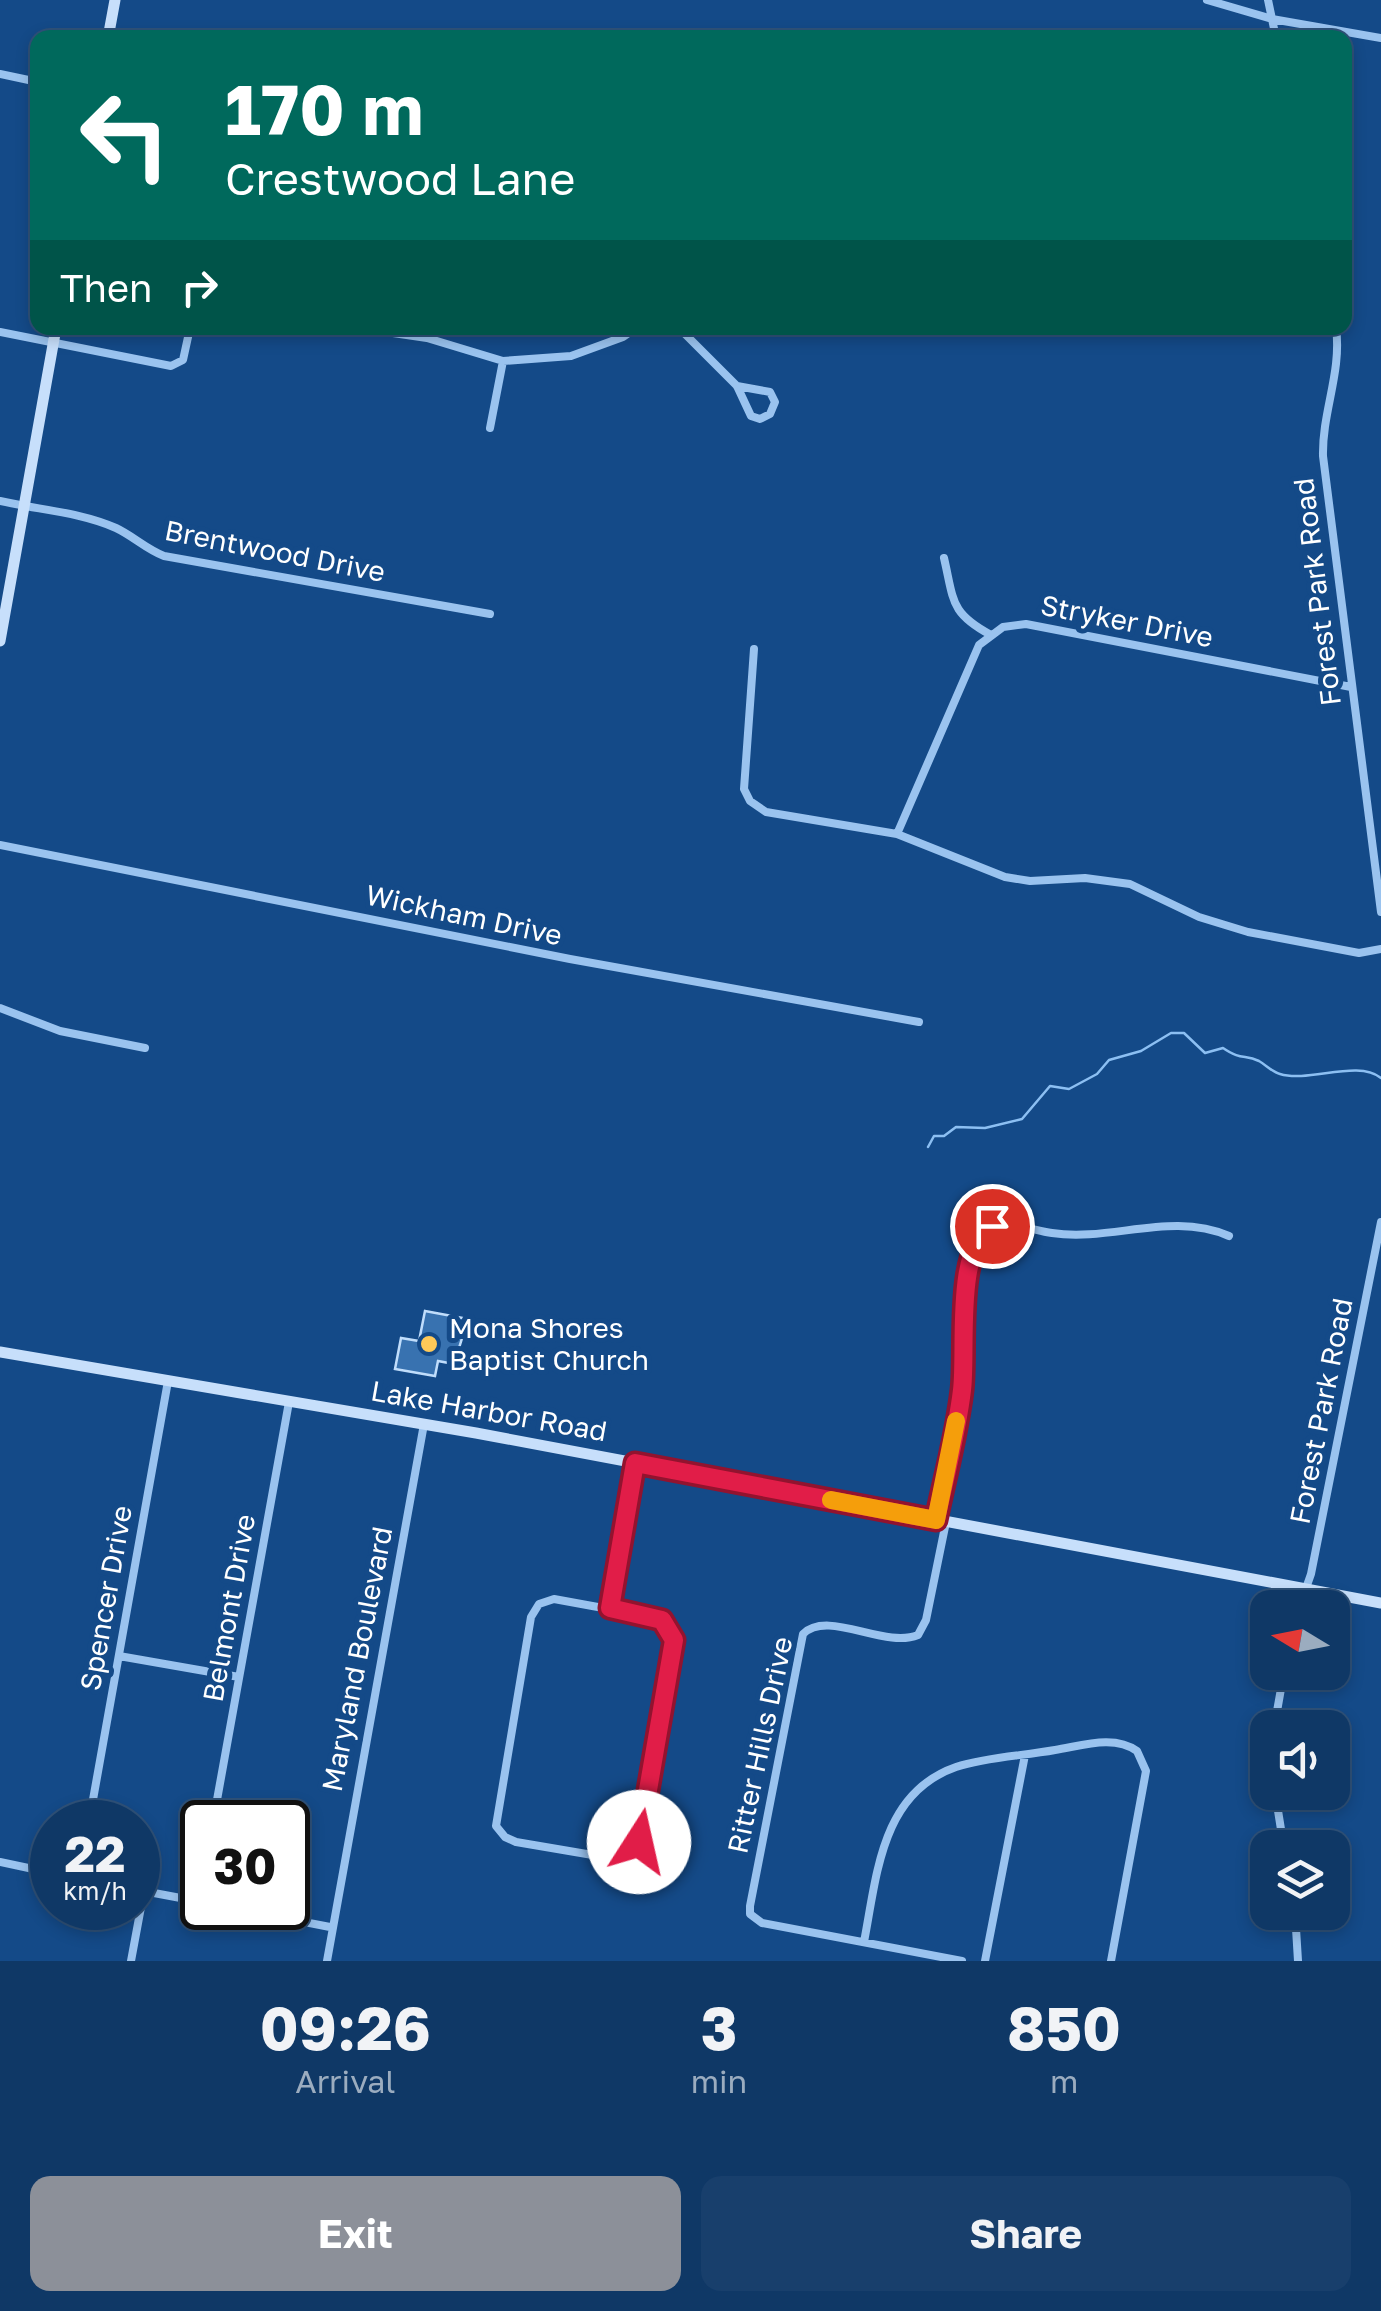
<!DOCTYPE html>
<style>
:root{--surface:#0f3866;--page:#183f6c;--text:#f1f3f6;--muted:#9bacbf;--line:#2f527a;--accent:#8c9099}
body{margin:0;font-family:"Golos Text",sans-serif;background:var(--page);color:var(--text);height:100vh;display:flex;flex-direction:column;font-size:38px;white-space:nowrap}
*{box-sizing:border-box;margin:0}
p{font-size:32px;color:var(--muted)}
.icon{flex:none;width:55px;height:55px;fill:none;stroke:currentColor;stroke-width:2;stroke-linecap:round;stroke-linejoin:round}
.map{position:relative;height:1961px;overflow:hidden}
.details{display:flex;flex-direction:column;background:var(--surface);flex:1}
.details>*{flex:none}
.guide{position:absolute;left:30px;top:30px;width:1322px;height:305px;border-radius:20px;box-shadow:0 5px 15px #0003,0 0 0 2px var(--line);background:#00695c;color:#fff;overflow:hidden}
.needle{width:65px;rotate:280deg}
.tools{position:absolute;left:1250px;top:1590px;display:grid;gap:20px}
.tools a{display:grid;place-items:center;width:100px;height:100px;border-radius:20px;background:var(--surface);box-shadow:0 5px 15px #0003,0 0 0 2px var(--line);font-size:50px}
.speed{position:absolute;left:30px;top:1800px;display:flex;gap:20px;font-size:50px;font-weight:700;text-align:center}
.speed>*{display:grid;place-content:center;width:130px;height:130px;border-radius:50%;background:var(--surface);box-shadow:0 5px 15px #0003,0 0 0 2px var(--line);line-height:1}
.speed small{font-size:25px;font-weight:400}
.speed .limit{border:5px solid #111;border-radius:15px;background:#fff;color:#111}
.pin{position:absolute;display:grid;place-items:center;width:85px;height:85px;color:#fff;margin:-42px;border:5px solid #fff;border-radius:50%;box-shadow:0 2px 10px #0007}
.me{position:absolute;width:110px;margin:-55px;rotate:10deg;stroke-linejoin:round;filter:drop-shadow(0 0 8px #0008)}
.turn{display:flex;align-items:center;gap:35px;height:210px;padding:0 30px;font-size:45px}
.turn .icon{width:130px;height:130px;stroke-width:2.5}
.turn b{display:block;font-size:70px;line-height:85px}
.then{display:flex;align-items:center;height:95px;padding:0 30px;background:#0003;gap:20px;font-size:38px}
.eta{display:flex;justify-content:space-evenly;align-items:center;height:170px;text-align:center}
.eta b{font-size:60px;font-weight:700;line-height:70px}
.action{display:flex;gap:20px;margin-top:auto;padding:20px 30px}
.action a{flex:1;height:115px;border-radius:20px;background:var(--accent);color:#fff;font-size:40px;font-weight:700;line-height:115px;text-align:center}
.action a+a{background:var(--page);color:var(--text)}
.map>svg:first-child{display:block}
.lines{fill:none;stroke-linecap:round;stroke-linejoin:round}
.stream{stroke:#8cbff2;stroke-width:2.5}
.building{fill:#3872b0;stroke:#c0ddfb;stroke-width:2.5}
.street{stroke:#9ac3ef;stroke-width:8}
.secondary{stroke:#c7dffb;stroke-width:11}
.route-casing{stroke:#92132f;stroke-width:25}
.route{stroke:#e11d48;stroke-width:18}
.slow{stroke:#f59e0b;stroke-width:18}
.poi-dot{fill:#ffc958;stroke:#144a88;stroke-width:4}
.labels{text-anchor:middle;stroke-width:10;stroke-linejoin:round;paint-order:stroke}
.street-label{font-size:28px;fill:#fff;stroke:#144a88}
.poi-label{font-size:28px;fill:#fff;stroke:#144a88;text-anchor:start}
</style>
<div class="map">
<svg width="1381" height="1961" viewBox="0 0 1381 1961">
<rect width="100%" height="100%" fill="#144a88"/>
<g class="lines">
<path class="stream" d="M928,1147L934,1136H944L956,1127L985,1128L1022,1119L1050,1086L1069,1089L1097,1074L1109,1060L1141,1051L1171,1033H1184L1205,1053L1223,1048C1242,1061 1244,1054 1259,1061C1266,1065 1272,1072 1280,1074C1309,1083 1358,1059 1381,1078"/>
</g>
<path class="building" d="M425,1311L468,1319L454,1364L438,1361L435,1376L395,1369L401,1338L419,1341Z"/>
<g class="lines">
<path class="street" d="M1207,0L1272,19L1381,38
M1268,0L1276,38
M0,74L38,82
M359,328L427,338L503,361L571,356L623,337L636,328
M679,328L737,386L751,416L760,419L770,414L775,402L770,392L737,386
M1336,328C1342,372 1322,412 1323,456L1381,912
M0,332L171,366L183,360L190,328
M490,428L503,361
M0,501C39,510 80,512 116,528C133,536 146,549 164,556L490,614
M944,558C954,601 950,613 991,635
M754,649L744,789L750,801L766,812L897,834L1005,877L1030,881L1085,878L1130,884L1199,917L1248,932L1359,953L1381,949
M897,834L979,645L1003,627L1026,624L1351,687
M0,845L570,959L919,1022
M0,1008L60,1031L145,1048
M936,1520C945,1477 956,1434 962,1390C968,1343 954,1269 985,1230C1005,1218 1030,1230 1052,1233C1111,1242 1172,1211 1229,1236
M946,1522L926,1620L918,1635C884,1649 828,1609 803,1634L750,1906V1914L762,1923L962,1961
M554,1599L658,1618L668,1625L673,1636L639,1841L634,1852L622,1860L516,1842L505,1837L496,1826L531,1617L539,1604Z
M610,1608L635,1463
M1299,1608L1311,1574L1381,1222
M119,1656L239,1677
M1274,1728L1284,1672
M1275,1792L1284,1848
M89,1822L168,1381
M213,1822L289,1402
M0,1862L52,1873
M138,1890L202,1902
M199,1901L202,1883
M232,1908L330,1927
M1295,1912L1298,1961
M864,1942C877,1875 881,1793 956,1767C987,1757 1022,1756 1055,1750C1081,1746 1114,1734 1137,1751L1146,1771L1111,1961
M131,1961L144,1891
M327,1961L424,1424
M985,1961L1025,1755"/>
<path class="secondary" d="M108,38L115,0
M0,641L56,328
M0,1352L476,1433L1381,1603"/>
</g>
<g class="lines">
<g class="route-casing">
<path id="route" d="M639,1842L674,1640L662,1620L610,1608L635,1463L936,1520C945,1477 957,1433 962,1390C967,1350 954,1248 992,1226"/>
</g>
<use href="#route" class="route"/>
<path class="slow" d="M831,1500L936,1520L956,1421"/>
</g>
<circle class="poi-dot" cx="429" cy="1344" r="10"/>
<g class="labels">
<g class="street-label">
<text transform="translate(275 551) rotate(11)" y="10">Brentwood Drive</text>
<text transform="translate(1317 592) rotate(-97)" y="10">Forest Park Road</text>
<text transform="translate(1127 621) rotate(11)" y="10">Stryker Drive</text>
<text transform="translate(464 915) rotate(12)" y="10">Wickham Drive</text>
<text transform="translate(489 1411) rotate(10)" y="10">Lake Harbor Road</text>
<text transform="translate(1321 1411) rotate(-79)" y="10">Forest Park Road</text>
<text transform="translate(106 1598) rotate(-80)" y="10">Spencer Drive</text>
<text transform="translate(229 1608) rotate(-80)" y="10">Belmont Drive</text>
<text transform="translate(357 1659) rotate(-79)" y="10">Maryland Boulevard</text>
<text transform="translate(760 1745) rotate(-78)" y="10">Ritter Hills Drive</text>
</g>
<g class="poi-label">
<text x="449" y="1338">Mona Shores<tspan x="449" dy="32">Baptist Church</tspan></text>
</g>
</g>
</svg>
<div class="tools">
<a><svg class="needle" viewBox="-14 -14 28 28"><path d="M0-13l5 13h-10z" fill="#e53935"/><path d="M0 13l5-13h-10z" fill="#9bacbf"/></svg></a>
<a><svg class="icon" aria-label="sound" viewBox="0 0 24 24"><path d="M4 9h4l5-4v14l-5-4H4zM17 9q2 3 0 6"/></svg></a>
<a><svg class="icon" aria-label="layers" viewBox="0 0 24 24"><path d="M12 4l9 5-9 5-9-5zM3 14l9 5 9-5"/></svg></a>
</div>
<div class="speed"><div>22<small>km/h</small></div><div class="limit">30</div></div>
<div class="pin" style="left:992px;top:1226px;background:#d93025"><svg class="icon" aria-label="arrive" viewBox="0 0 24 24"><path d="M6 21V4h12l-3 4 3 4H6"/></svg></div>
<svg class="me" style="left:639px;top:1842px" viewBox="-20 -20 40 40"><circle r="19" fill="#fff"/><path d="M0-13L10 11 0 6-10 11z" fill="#e11d48"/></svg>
<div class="guide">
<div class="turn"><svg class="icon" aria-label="left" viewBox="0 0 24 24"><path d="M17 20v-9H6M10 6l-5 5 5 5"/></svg><div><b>170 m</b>Crestwood Lane</div></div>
<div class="then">Then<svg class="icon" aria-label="right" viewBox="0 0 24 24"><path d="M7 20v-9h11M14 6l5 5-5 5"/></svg></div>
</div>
</div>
<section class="details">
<div class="eta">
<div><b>09:26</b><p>Arrival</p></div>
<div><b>3</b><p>min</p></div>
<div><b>850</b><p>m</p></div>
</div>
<div class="action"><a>Exit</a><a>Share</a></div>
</section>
